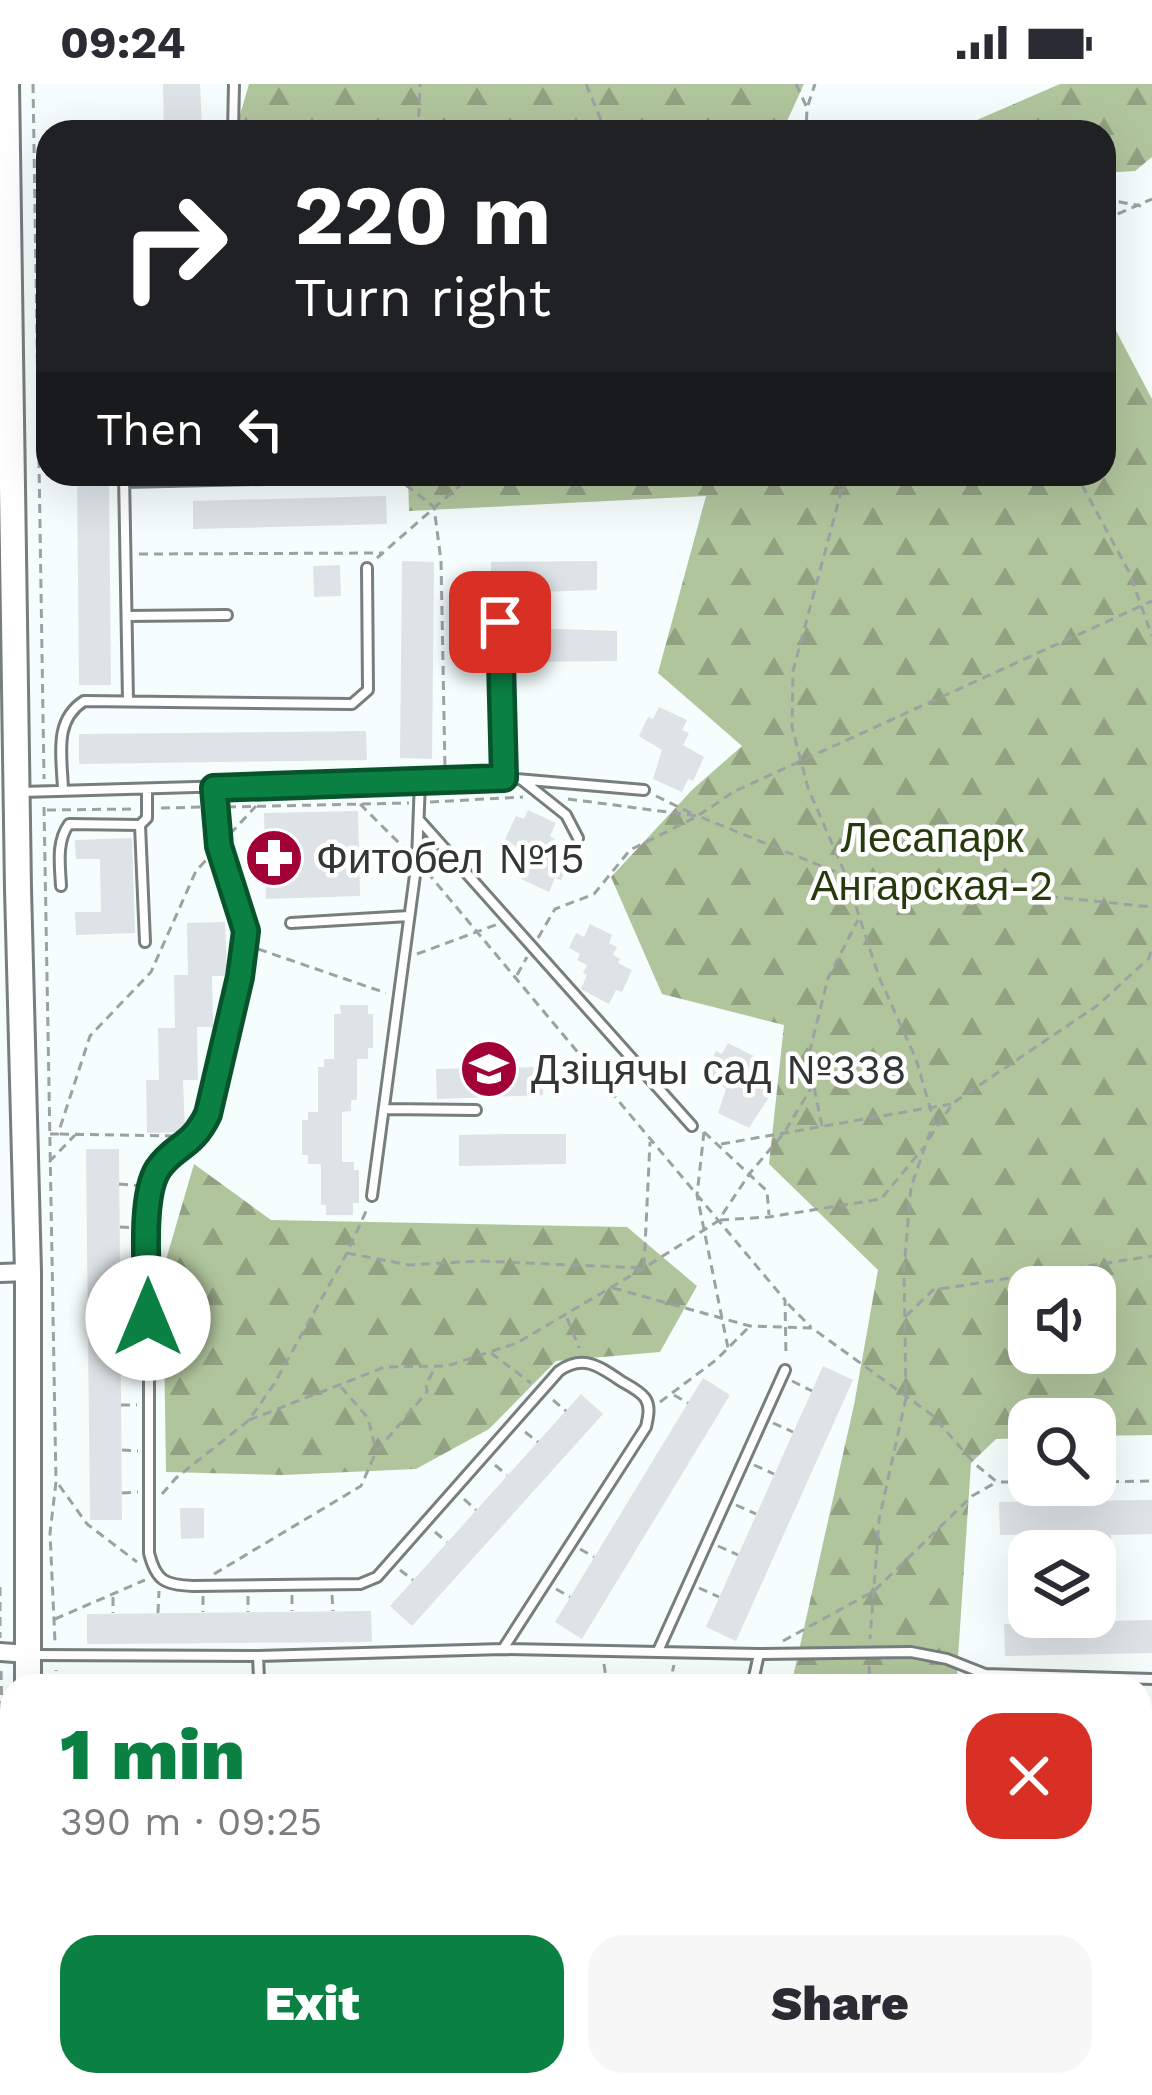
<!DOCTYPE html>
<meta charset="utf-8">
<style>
:root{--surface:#fff;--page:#f7f7f7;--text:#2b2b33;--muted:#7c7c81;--accent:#0b8043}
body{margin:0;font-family:"Work Sans",sans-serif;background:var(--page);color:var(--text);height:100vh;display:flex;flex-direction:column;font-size:45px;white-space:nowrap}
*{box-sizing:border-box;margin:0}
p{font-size:39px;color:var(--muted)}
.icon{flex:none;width:66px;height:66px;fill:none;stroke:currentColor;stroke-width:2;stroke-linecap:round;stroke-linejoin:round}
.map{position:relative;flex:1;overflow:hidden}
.panel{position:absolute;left:0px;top:1590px;width:1152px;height:423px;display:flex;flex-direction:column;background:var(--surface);border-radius:36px 36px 0 0;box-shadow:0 12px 48px #0002}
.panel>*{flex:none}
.banner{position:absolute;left:36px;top:36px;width:1080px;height:366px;border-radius:36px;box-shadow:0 12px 48px #0002;background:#202124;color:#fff;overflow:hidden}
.tools{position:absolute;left:1008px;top:1182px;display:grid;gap:24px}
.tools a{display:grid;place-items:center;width:108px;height:108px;border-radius:24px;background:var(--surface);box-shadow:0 12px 48px #0002;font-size:60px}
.pin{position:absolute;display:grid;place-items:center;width:102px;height:102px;color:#fff;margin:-51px;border-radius:24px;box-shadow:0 6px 18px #0006}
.me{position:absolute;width:132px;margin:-66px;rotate:0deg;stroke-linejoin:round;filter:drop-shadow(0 0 9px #0008)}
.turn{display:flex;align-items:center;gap:42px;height:252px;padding:0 60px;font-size:54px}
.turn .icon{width:156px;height:156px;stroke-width:2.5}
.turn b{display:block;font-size:84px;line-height:102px}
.then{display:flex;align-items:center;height:114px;padding:0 60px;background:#0003;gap:24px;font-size:45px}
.round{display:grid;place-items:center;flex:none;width:126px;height:126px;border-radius:36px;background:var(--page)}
.overview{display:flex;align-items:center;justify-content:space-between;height:204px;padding:0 60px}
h1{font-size:72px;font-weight:800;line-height:90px;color:var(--accent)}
.primary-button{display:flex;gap:24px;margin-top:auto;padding:24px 60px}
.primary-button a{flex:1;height:138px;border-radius:36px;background:var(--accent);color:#fff;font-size:48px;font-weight:800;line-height:138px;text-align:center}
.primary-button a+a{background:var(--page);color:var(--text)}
.status{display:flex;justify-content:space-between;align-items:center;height:84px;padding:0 60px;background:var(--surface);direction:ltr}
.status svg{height:33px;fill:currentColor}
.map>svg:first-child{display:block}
.forest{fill:url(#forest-firs);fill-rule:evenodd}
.building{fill:#dde3e7}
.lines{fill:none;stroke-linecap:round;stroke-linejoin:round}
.lane-casing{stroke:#777e7e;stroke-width:14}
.street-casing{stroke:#777e7e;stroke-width:22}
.secondary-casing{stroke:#777e7e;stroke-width:30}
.path{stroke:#9ca2a2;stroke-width:3;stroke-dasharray:9 6;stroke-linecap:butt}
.lane{stroke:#fff;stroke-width:8}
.street{stroke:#fff;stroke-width:16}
.secondary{stroke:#fff;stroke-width:24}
.route-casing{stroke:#07532c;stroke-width:30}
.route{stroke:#0b8043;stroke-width:21}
.labels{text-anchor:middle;stroke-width:9;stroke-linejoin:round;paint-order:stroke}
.park-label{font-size:42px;fill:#273a0e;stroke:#fff}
.poi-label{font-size:42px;fill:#333636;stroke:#fff;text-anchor:start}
</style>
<div class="status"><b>09:24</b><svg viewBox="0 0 49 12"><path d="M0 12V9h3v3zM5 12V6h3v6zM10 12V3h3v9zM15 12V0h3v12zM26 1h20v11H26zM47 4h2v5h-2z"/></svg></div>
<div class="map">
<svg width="1152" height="2011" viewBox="0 0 1152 2011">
<defs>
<pattern id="forest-firs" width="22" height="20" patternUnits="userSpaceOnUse" patternTransform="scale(3)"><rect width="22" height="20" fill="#b1c59d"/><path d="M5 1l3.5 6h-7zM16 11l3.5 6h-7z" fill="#91a181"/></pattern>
</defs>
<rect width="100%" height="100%" fill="#f5fdfd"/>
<path class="forest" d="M249,0H804L782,48H235Z
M1060,0H1152V73L1135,87L1104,89V48H949Z
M1104,224L1152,315V1351L1095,1352V1335H1029V1354L996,1355L971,1379L957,1589L968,1602H791L854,1321L878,1186L769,1080L784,941L662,910L611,793L693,705L742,662L658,589L706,412L409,427L408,390H1104ZM1029,1203H1095V1269H1029Z
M194,1080L271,1136L627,1143L697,1202L660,1268L556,1277L489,1345L416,1385L283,1391L166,1388L163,1186Z
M811,2001H964L968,2011H815Z"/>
<path class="building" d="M163,0H200L202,46L164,48Z
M77,390H109L111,601H79Z
M386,412L387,440L193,445V417Z
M402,477L434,478L432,675L400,674Z
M597,477V506L491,510V478Z
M340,481L341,512L314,513L313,482Z
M559,545L617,547V577L514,578V546Z
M659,623L687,636L682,646L689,649L683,661L704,673L693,697L688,695L682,708L653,695L662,666L639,652L648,633L653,635Z
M366,647L367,676L79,680V650Z
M528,726L556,739L550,752L555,755L551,762L570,776L561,796L555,794L549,808L521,795L528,771L505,755L516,732L524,735Z
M358,727L360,812L266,815L264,729Z
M132,754L135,849L76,851L75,828H101L100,775H76L75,756Z
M225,838L227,892H212L213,943H197L198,996H183L185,1048L147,1049L146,996H159L158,944H175L174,891H188L187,839Z
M590,840L612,851L609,859L617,863L613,871L620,875L618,879L632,886L622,908L616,906L609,920L581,905L587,891L583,889L587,881L577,876L580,870L569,864L576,849L584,853Z
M340,921H368V930H373V964H368V975H357V1016H351V1027L342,1028V1078H354V1086H359V1119H353V1131H326V1121H321V1080H308V1071H302V1036H308V1028H318V983H324V975H334V930H341Z
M728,959L754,972L748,985L753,987L748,997L771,1010L749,1044L718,1029L726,1005L705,990L716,967L722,970Z
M542,983L543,1011L437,1015L436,985Z
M507,1050H566V1080L459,1082V1051Z
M86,1065H119L122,1436H90Z
M823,1282L853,1296L736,1557L706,1543Z
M703,1294L730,1311L582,1555L555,1538Z
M581,1310L603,1330L412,1542L390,1522Z
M1152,1416V1450L1111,1451L1112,1537L1152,1536V1569L1005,1572L1004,1540L1073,1539V1533H1095V1467H1072L1071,1450L1000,1451L999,1418Z
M180,1424H204V1454L181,1455Z
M371,1527L372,1558L87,1560V1530Z"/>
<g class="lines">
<g class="lane-casing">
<path id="lane" d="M233,48L234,0
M124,390L128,616
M124,398L396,392
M127,532L227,531
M500,538L504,694
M522,696L566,731L578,754
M215,704L219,762L246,847L240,893L208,1030L197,1052L155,1089L149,1118V1469C156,1497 165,1501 193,1502L360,1500L377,1493L559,1287C583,1270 599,1282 621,1297C628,1301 640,1307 645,1314C651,1323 648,1333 646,1343L503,1565
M63,706C62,672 53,637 84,617L352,620L368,606L367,484
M22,708L504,694L644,706
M420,737L692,1042
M140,741L145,858
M61,802C60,781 56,758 69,740L140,741L147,734V705
M291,839L409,832
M385,1025L476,1026
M372,1112L417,776L420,697
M658,1567L785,1286
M35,1571L258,1572L503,1565L759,1570L911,1568L947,1575L985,1590L1152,1595
M251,1602L259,1595L258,1572
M752,1602L759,1570
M1140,1834L1152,1835
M779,2001L783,2011
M980,2001L984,2011
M1121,2001V2011"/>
</g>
<g class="street-casing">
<path id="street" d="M0,1189L28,1188
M0,1568L28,1570"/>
</g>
<g class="secondary-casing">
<path id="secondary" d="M6,0L18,805L28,1188V1602
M22,2011L24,2001"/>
</g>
<path class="path" d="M33,0L44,695
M586,0L606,48
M796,0L807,24L806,48
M808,21L815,0
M418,48L420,0
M1104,115L1141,122
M1104,136L1152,115
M1104,308L1113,330L1104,350
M840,390V412L793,587L792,643L808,704L846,792L879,893L916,975L934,1037L911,1103L904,1185L906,1314L879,1436L870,1555
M1072,390L1081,399L1129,488L1152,552
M406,401L434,423L441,477L445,684
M841,410L850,390
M139,470L383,469
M377,474L473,390
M656,712L691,729
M568,715L698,732L846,792L1152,823
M430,718L523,713
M360,720L404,764
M44,723L56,1398L50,1449L55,1558
M227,723L409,719
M161,724L205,723
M47,726L133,725
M699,731L735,707L1152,517
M230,750L256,722
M427,788L785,1216L786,1272
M538,854L555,825L594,810L630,766L696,733
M258,865L386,909
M417,870L498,840
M517,891L527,873
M822,1042L808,974L828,894L858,836
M704,1048L697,1111L728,1264
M704,1048L767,1107L769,1131
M50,1050H58L90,952L151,888L196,787L207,775
M60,1050L176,1052
M929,1055L953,1019L1098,921L1149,874L1152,864
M721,1060L951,1020
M49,1078L75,1051
M119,1100L141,1102
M720,1136L769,1133L881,1115L924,1063
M120,1143L136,1144
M347,1169L409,1181L479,1177L644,1184L650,1058
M120,1188L136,1189
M613,1204L750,1242L812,1244L932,1331L975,1380L997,1398H1029
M788,1220L811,1243
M906,1232L933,1206L1152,1172
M120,1233L137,1234
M567,1234L579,1264
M491,1269L531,1299
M121,1278H137
M792,1297L812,1307
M341,1303L368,1334L376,1366
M674,1311L688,1319
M553,1316L566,1327
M660,1318L716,1276L749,1243
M121,1321H137
M249,1336L385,1283L447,1282L517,1259L644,1184L718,1137L750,1089L784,1049L813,1001
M773,1339L793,1348
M525,1348L538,1358
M122,1366L138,1367
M495,1381L507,1391
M754,1381L774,1390
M1095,1398L1152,1397
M59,1401L87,1440L137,1478
M122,1409L138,1408
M162,1410L176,1394L249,1336L274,1300L347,1169L367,1125
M464,1415L476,1426
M736,1421L756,1430
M435,1448L447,1458
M718,1462L738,1471
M580,1465L594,1473
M400,1486L413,1496
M214,1490L361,1402L376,1368L427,1308L426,1300L435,1284
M0,1503V1554
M699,1504L719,1513
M556,1505L570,1513
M292,1511V1527
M332,1511L333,1527
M203,1512V1528
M248,1512V1528
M113,1513V1529
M158,1529L159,1507
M55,1535L145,1496
M783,1557L874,1507L972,1412L995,1399
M604,1580L607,1602
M869,1582L870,1602
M1,1587L10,1985
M949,1591L959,1602
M56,1602V1586
M669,1602L674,1581
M1140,1613L1152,1612
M83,2001L148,2011
M698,2001L703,2011
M54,2011L56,2001
M621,2011L624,2001
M878,2011V2001"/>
<use href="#lane" class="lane"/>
<use href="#street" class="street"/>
<use href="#secondary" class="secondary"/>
</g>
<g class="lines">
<g class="route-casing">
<path id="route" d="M148,1234C148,1197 139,1114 158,1085C174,1061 192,1064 208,1030L240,893L246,847L219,762L214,704L504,694L500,538"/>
</g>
<use href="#route" class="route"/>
</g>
<defs>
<g id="pharmacy-disc" transform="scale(3)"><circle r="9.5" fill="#a10137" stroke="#fff"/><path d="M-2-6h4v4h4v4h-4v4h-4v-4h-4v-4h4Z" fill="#fff"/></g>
<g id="school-disc" transform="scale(3)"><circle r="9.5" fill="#a10137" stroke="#fff"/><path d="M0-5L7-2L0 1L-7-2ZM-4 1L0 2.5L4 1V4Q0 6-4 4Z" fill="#fff"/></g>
</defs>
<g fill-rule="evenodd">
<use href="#pharmacy-disc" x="274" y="774"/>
<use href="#school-disc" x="489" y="985"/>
</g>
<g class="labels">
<g class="park-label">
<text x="932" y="768">Лесапарк<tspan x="932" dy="48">Ангарская-2</tspan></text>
</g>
<g class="poi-label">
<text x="316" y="789">Фитобел №15</text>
<text x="531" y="1000">Дзіцячы сад №338</text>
</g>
</g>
</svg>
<div class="tools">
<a><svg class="icon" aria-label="sound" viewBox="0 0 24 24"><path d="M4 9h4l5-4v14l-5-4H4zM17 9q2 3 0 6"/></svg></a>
<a><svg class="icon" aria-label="search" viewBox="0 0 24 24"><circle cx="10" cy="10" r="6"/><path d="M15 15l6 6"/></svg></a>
<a><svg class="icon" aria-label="layers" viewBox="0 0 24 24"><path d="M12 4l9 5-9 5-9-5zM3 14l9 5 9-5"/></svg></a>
</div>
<div class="pin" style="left:500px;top:538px;background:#d93025"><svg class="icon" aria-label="arrive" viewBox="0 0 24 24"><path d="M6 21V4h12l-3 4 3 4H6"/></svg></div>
<svg class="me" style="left:148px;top:1234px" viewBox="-20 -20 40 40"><circle r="19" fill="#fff"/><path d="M0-13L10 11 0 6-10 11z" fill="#0b8043"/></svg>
<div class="banner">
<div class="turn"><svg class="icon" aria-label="right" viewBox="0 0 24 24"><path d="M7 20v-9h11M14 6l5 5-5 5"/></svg><div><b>220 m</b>Turn right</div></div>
<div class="then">Then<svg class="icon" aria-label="left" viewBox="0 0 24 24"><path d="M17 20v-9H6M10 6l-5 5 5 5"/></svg></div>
</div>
<section class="panel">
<div class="overview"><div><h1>1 min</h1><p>390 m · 09:25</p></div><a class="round" style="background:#d93025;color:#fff"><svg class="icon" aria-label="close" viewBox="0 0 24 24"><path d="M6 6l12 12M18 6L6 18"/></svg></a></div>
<div class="primary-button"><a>Exit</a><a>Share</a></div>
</section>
</div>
